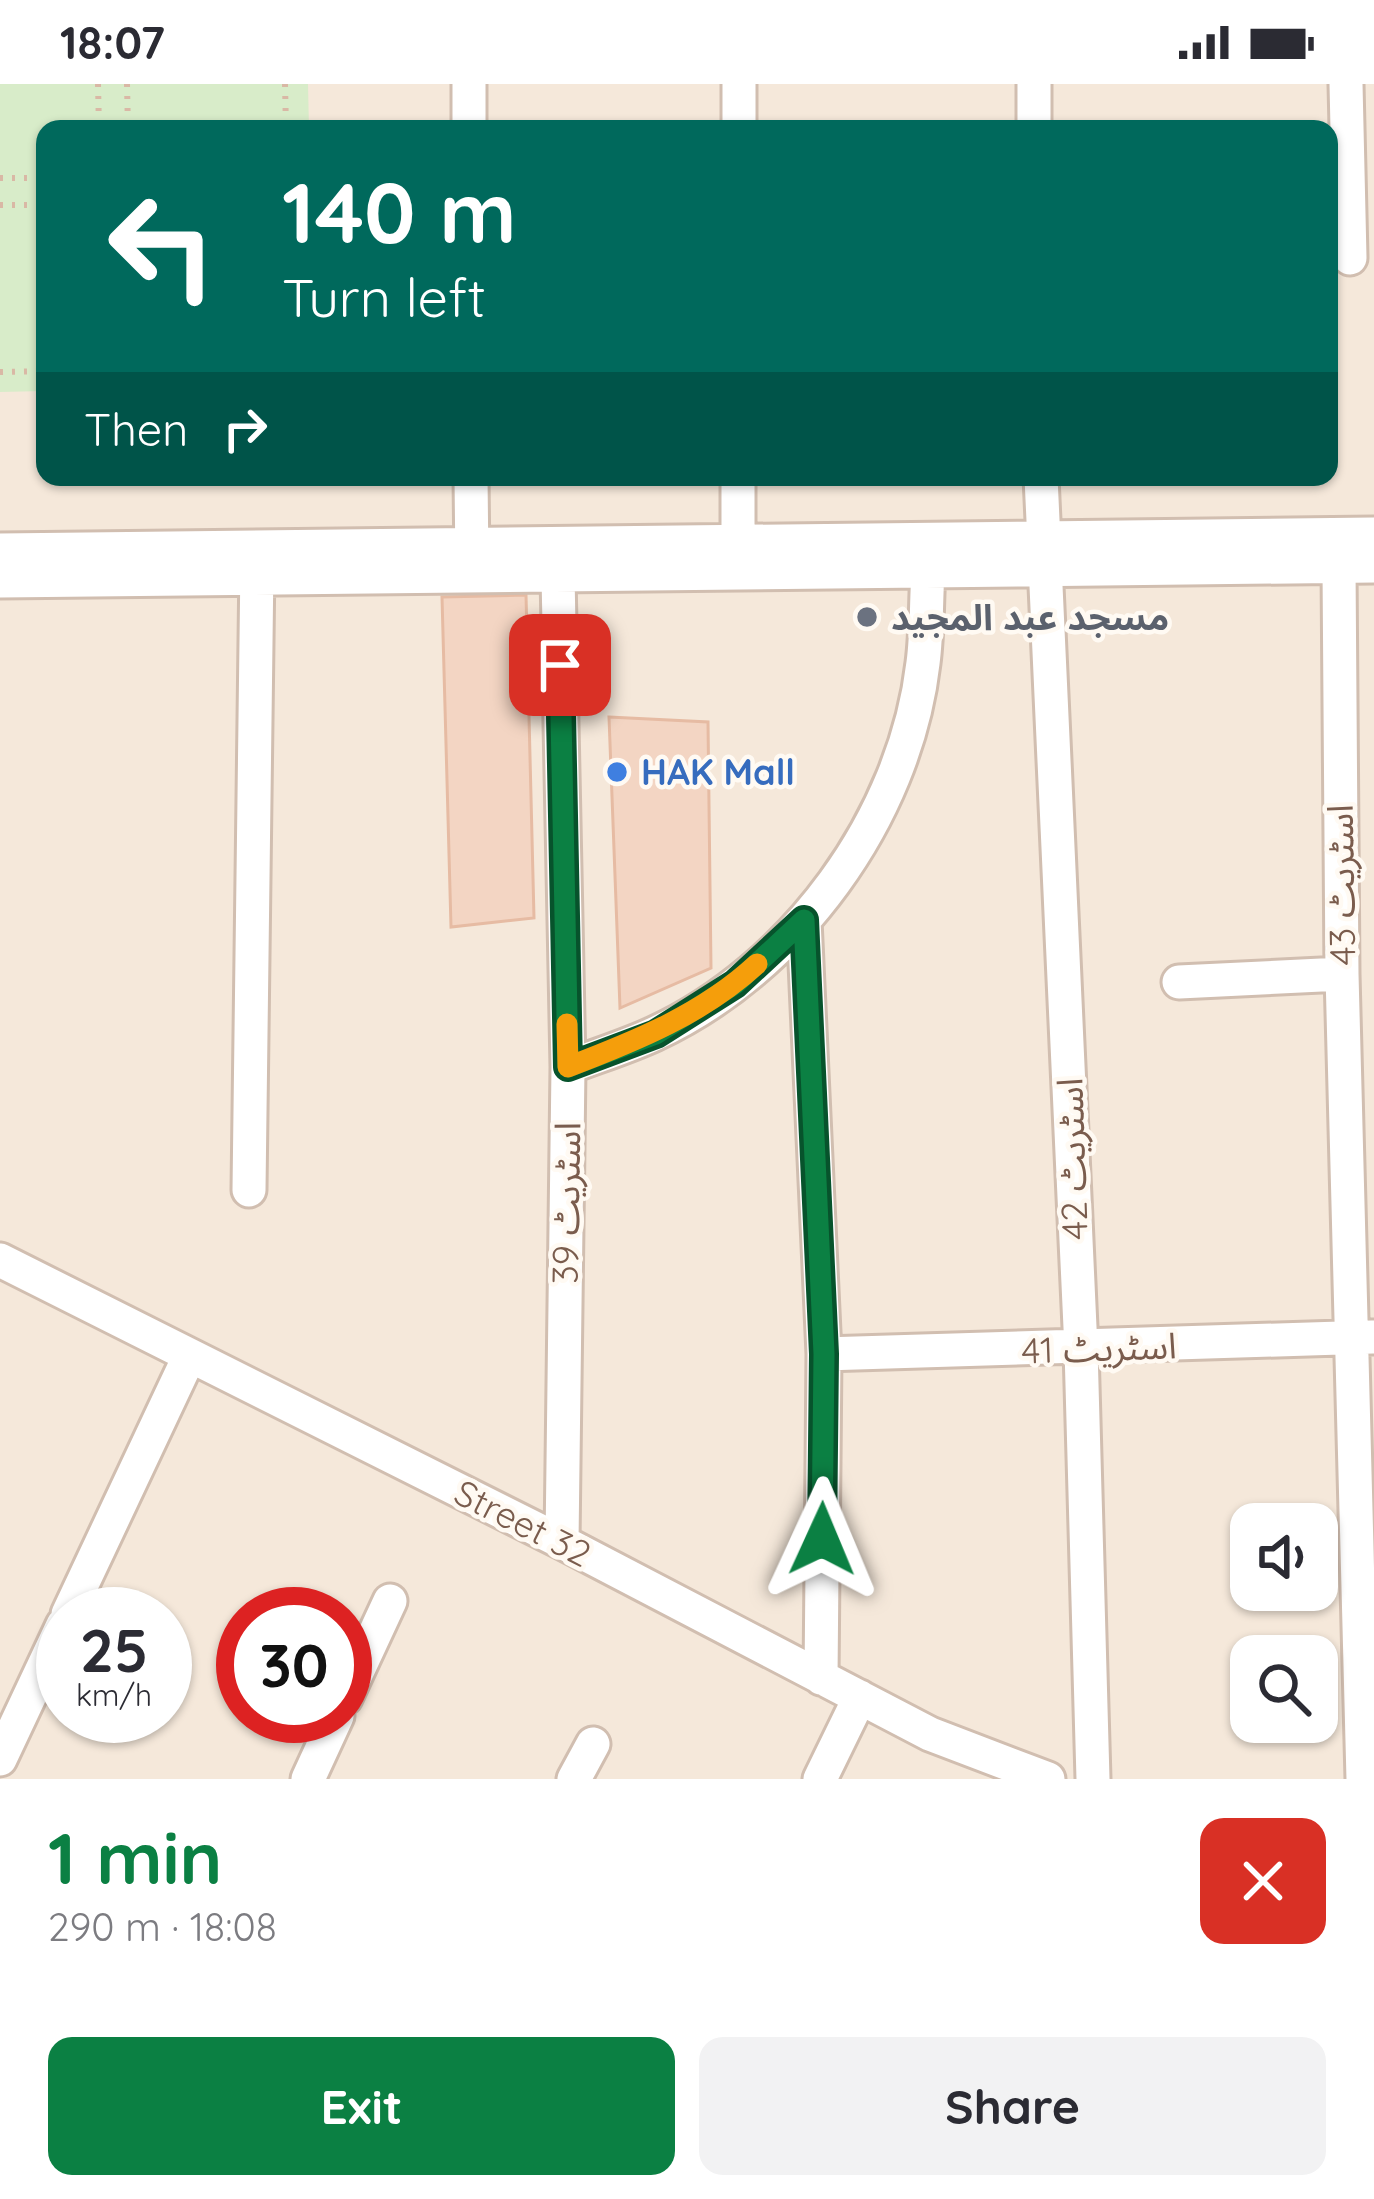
<!DOCTYPE html>
<meta charset="utf-8">
<style>
:root{--surface:#fff;--page:#f2f2f3;--text:#2b2b33;--muted:#7c7c81;--accent:#0b8043}
body{margin:0;font-family:Quicksand,"Noto Sans Arabic",sans-serif;background:var(--page);color:var(--text);height:100vh;display:flex;flex-direction:column;font-size:45px;white-space:nowrap}
*{box-sizing:border-box;margin:0}
p{font-size:39px;color:var(--muted)}
.icon{flex:none;width:66px;height:66px;fill:none;stroke:currentColor;stroke-width:2;stroke-linecap:round;stroke-linejoin:round}
.map{position:relative;height:1695px;overflow:hidden}
.details{display:flex;flex-direction:column;background:var(--surface);flex:1}
.details>*{flex:none}
.banner{position:absolute;left:36px;top:36px;width:1302px;height:366px;border-radius:24px;box-shadow:0 3px 9px #0004;background:#00695c;color:#fff;overflow:hidden}
.buttons{position:absolute;left:1230px;top:1419px;display:grid;gap:24px}
.buttons a{display:grid;place-items:center;width:108px;height:108px;border-radius:24px;background:var(--surface);box-shadow:0 3px 9px #0004;font-size:60px}
.speed{position:absolute;left:36px;top:1503px;display:flex;gap:24px;font-size:60px;font-weight:700;text-align:center}
.speed>*{display:grid;place-content:center;width:156px;height:156px;border-radius:50%;background:var(--surface);box-shadow:0 3px 9px #0004;line-height:1}
.speed small{font-size:30px;font-weight:400}
.speed .limit{border:18px solid #d22;background:#fff;color:#111}
.pin{position:absolute;display:grid;place-items:center;width:102px;height:102px;color:#fff;margin:-51px;border-radius:24px;box-shadow:0 6px 18px #0006}
.me{position:absolute;width:132px;margin:-66px;rotate:1deg;stroke-linejoin:round;filter:drop-shadow(0 0 9px #0008)}
.turn{display:flex;align-items:center;gap:42px;height:252px;padding:0 48px;font-size:54px}
.turn .icon{width:156px;height:156px;stroke-width:2.5}
.turn b{display:block;font-size:84px;line-height:102px}
.then{display:flex;align-items:center;height:114px;padding:0 48px;background:#0003;gap:24px;font-size:45px}
.round{display:grid;place-items:center;flex:none;width:126px;height:126px;border-radius:24px;background:var(--page)}
.overview{display:flex;align-items:center;justify-content:space-between;height:204px;padding:0 48px}
h1{font-size:72px;font-weight:700;line-height:90px;color:var(--accent)}
.primary-button{display:flex;gap:24px;margin-top:auto;padding:24px 48px}
.primary-button a{flex:1;height:138px;border-radius:24px;background:var(--accent);color:#fff;font-size:48px;font-weight:700;line-height:138px;text-align:center}
.primary-button a+a{background:var(--page);color:var(--text)}
.status{display:flex;justify-content:space-between;align-items:center;height:84px;padding:0 60px;background:var(--surface);direction:ltr}
.status svg{height:33px;fill:currentColor}
.map>svg:first-child{display:block}
.residential{fill:#f5e8da;fill-rule:evenodd}
.green{fill:#d8ecc9}
.building{fill:#f3d5c3;stroke:#e6bba3;stroke-width:3}
.lines{fill:none;stroke-linecap:round;stroke-linejoin:round}
.street-casing{stroke:#d1beb0;stroke-width:39}
.path{stroke:#d9b8a5;stroke-width:6;stroke-dasharray:3 9;stroke-linecap:butt}
.street{stroke:#fff;stroke-width:33}
.route-casing{stroke:#07532c;stroke-width:30}
.route{stroke:#0b8043;stroke-width:21}
.slow{stroke:#f59e0b;stroke-width:21}
.worship-dot{fill:#6b7280;stroke:#fffaf3;stroke-width:4.5}
.shop-dot{fill:#3f7fe0;stroke:#fffaf3;stroke-width:4.5}
.labels{text-anchor:middle;stroke-width:9;stroke-linejoin:round;paint-order:stroke}
.worship-label{font-size:36px;font-weight:bold;fill:#5b616d;stroke:#fffaf3;text-anchor:start}
.shop-label{font-size:36px;font-weight:bold;fill:#366cbe;stroke:#fffaf3;text-anchor:start}
.street-label{font-size:36px;fill:#7a5c4d;stroke:#fffaf3}
</style>
<div class="status"><b>18:07</b><svg viewBox="0 0 49 12"><path d="M0 12V9h3v3zM5 12V6h3v6zM10 12V3h3v9zM15 12V0h3v12zM26 1h20v11H26zM47 4h2v5h-2z"/></svg></div>
<div class="map">
<svg width="1374" height="1695" viewBox="0 0 1374 1695">
<rect width="100%" height="100%" fill="#fdf6ec"/>
<path class="residential" d="M0,0H1374V1695H0ZM45,45H1329V393H45ZM1251,1440H1317V1506H1251ZM63,1530H165V1632H63ZM243,1530H345V1632H243ZM1251,1572H1317V1638H1251Z"/>
<path class="green" d="M0,0H308L309,45H45V307L0,308Z"/>
<path class="building" d="M526,511L534,834L451,843L442,513Z
M609,633L708,638L711,884L620,924Z"/>
<g class="lines">
<g class="street-casing">
<path id="street" d="M469,0V45
M1034,0V45
M1346,0L1350,174
M739,45V0
M471,393L472,481
M1041,393L1081,1265L1093,1695
M0,466L1374,450
M738,481V393
M1339,483L1342,890L1363,1695
M558,492L568,983L562,1458
M0,497L1374,482
M804,836L824,1270L821,1594
M1179,898L1342,890
M568,983C596,972 626,963 654,950C794,885 905,734 923,579C927,549 926,518 928,488
M249,1106L257,479
M0,1176L562,1458L930,1650L1048,1695
M824,1270L1372,1253
M68,1530L189,1273
M345,1614L390,1517
M0,1675L63,1541
M308,1695L337,1632
M574,1695L593,1660
M820,1695L860,1613"/>
</g>
<path class="path" d="M98,0L99,45
M127,0L128,45
M285,0L286,45
M0,94H45
M0,121H45
M0,288L45,287"/>
<use href="#street" class="street"/>
</g>
<g class="lines">
<g class="route-casing">
<path id="route" d="M560,581L568,983L656,950L735,900L804,836L824,1270L822,1455"/>
</g>
<use href="#route" class="route"/>
<path class="slow" d="M567,940L568,983C636,957 703,930 757,880"/>
</g>
<circle class="worship-dot" cx="867" cy="533" r="12"/>
<circle class="shop-dot" cx="617" cy="688" r="12"/>
<g class="labels">
<g class="worship-label">
<text x="891" y="546">مسجد عبد المجید</text>
</g>
<g class="shop-label">
<text x="641" y="701">HAK Mall</text>
</g>
<g class="street-label">
<text transform="translate(1341 801) rotate(-91)" y="13">اسٹریٹ 43</text>
<text transform="translate(1072 1075) rotate(-92)" y="13">اسٹریٹ 42</text>
<text transform="translate(566 1119) rotate(-89)" y="13">اسٹریٹ 39</text>
<text transform="translate(1099 1264) rotate(-2)" y="13">اسٹریٹ 41</text>
<text transform="translate(523 1439) rotate(27)" y="13">Street 32</text>
</g>
</g>
</svg>
<div class="buttons">
<a><svg class="icon" aria-label="sound" viewBox="0 0 24 24"><path d="M4 9h4l5-4v14l-5-4H4zM17 9q2 3 0 6"/></svg></a>
<a><svg class="icon" aria-label="search" viewBox="0 0 24 24"><circle cx="10" cy="10" r="6"/><path d="M15 15l6 6"/></svg></a>
</div>
<div class="speed"><div>25<small>km/h</small></div><div class="limit">30</div></div>
<div class="pin" style="left:560px;top:581px;background:#d93025"><svg class="icon" aria-label="arrive" viewBox="0 0 24 24"><path d="M6 21V4h12l-3 4 3 4H6"/></svg></div>
<svg class="me" style="left:822px;top:1455px" viewBox="-20 -20 40 40"><path d="M0-17L14 15 0 8-14 15z" fill="#0b8043" stroke="#fff" stroke-width="4"/></svg>
<div class="banner">
<div class="turn"><svg class="icon" aria-label="left" viewBox="0 0 24 24"><path d="M17 20v-9H6M10 6l-5 5 5 5"/></svg><div><b>140 m</b>Turn left</div></div>
<div class="then">Then<svg class="icon" aria-label="right" viewBox="0 0 24 24"><path d="M7 20v-9h11M14 6l5 5-5 5"/></svg></div>
</div>
</div>
<section class="details">
<div class="overview"><div><h1>1 min</h1><p>290 m · 18:08</p></div><a class="round" style="background:#d93025;color:#fff"><svg class="icon" aria-label="close" viewBox="0 0 24 24"><path d="M6 6l12 12M18 6L6 18"/></svg></a></div>
<div class="primary-button"><a>Exit</a><a>Share</a></div>
</section>
